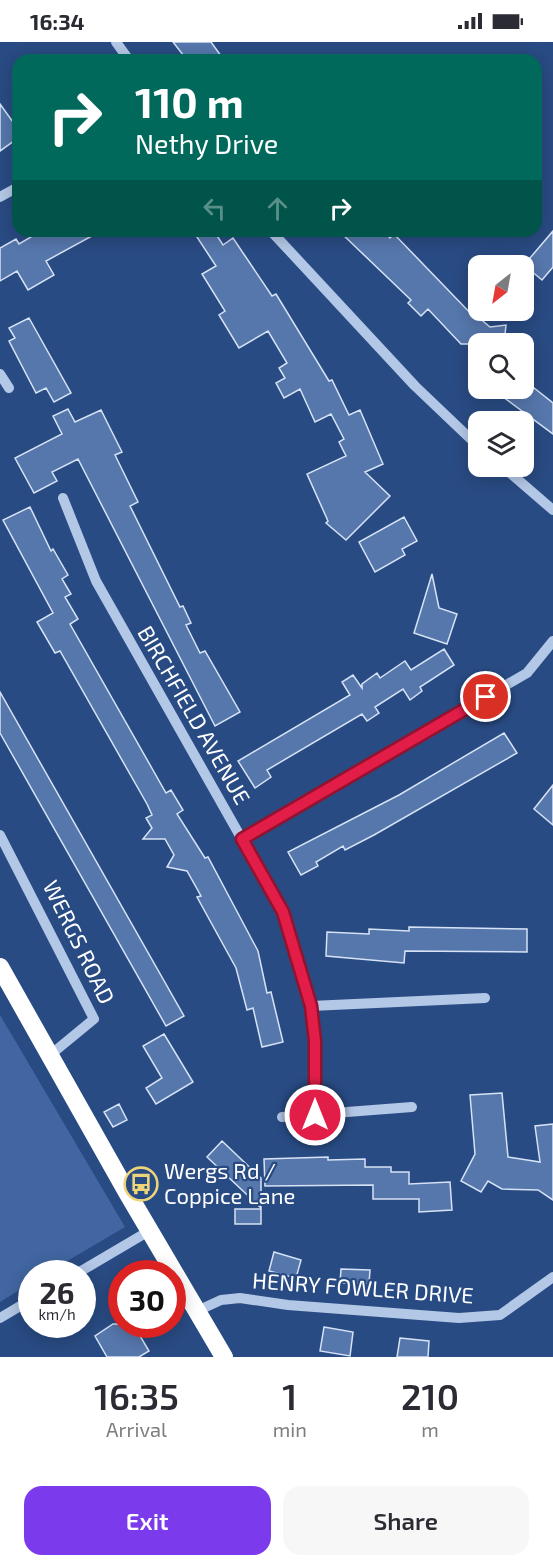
<!DOCTYPE html>
<style>
:root{--surface:#fff;--page:#f7f7f7;--text:#2b2b33;--muted:#7c7c81;--accent:#7c3aed}
body{margin:0;font-family:"Exo 2",sans-serif;background:var(--page);color:var(--text);height:100vh;display:flex;flex-direction:column;font-size:22px;white-space:nowrap}
*{box-sizing:border-box;margin:0}
p{font-size:20px;color:var(--muted)}
.icon{flex:none;width:33px;height:33px;fill:none;stroke:currentColor;stroke-width:2;stroke-linecap:round;stroke-linejoin:round}
.map{position:relative;height:1315px;overflow:hidden}
.side{display:flex;flex-direction:column;background:var(--surface);flex:1}
.side>*{flex:none}
.top-card{position:absolute;left:12px;top:12px;width:530px;height:183px;border-radius:18px;box-shadow:0 3px 15px #0003;background:#00695c;color:#fff;overflow:hidden}
.needle{width:39px;rotate:211deg}
.fabs{position:absolute;left:468px;top:213px;display:grid;gap:12px}
.fabs a{display:grid;place-items:center;width:66px;height:66px;border-radius:12px;background:var(--surface);box-shadow:0 3px 15px #0003;font-size:30px}
.speed{position:absolute;left:18px;top:1218px;display:flex;gap:12px;font-size:30px;font-weight:700;text-align:center}
.speed>*{display:grid;place-content:center;width:78px;height:78px;border-radius:50%;background:var(--surface);box-shadow:0 3px 15px #0003;line-height:1}
.speed small{font-size:15px;font-weight:400}
.speed .limit{border:9px solid #d22;background:#fff;color:#111}
.pin{position:absolute;display:grid;place-items:center;width:51px;height:51px;color:#fff;margin:-26px;border:3px solid #fff;border-radius:50%;box-shadow:0 2px 6px #0007}
.me{position:absolute;width:66px;margin:-33px;rotate:0deg;stroke-linejoin:round;filter:drop-shadow(0 0 4px #0008)}
.turn{display:flex;align-items:center;gap:21px;height:126px;padding:0 24px;font-size:27px}
.turn .icon{width:78px;height:78px;stroke-width:2.5}
.turn b{display:block;font-size:42px;line-height:51px}
.lanes{display:flex;align-items:center;height:57px;padding:0 24px;background:#0003;justify-content:center;gap:30px;direction:ltr}
.lanes .off{opacity:.35}
.eta{display:flex;justify-content:space-evenly;align-items:center;height:102px;text-align:center}
.eta b{font-size:36px;font-weight:600;line-height:42px}
.cta{display:flex;gap:12px;margin-top:auto;padding:12px 24px}
.cta a{flex:1;height:69px;border-radius:18px;background:var(--accent);color:#fff;font-size:24px;font-weight:600;line-height:69px;text-align:center}
.cta a+a{background:var(--page);color:var(--text)}
.status{display:flex;justify-content:space-between;align-items:center;height:42px;padding:0 30px;background:var(--surface);direction:ltr}
.status svg{height:16px;fill:currentColor}
.map>svg:first-child{display:block}
.green{fill:#4166a1}
.building{fill:#5677ac;stroke:#d6e2f5;stroke-width:1.5}
.lines{fill:none;stroke-linecap:round;stroke-linejoin:round}
.minor{stroke:#b3c7e6;stroke-width:10}
.highway{stroke:#fff;stroke-width:18}
.route-casing{stroke:#92132f;stroke-width:15}
.route{stroke:#e11d48;stroke-width:10}
.labels{text-anchor:middle;stroke-width:4.5;stroke-linejoin:round;paint-order:stroke}
.street-label{font-size:22px;fill:#fff;stroke:#294b83}
.poi-label{font-size:22px;fill:#fff;stroke:#294b83;text-anchor:start}
</style>
<div class="status"><b>16:34</b><svg viewBox="0 0 49 12"><path d="M0 12V9h3v3zM5 12V6h3v6zM10 12V3h3v9zM15 12V0h3v12zM26 1h20v11H26zM47 4h2v5h-2z"/></svg></div>
<div class="map">
<svg width="553" height="1315" viewBox="0 0 553 1315">
<rect width="100%" height="100%" fill="#294b83"/>
<path class="green" d="M0,973L125,1185L47,1231L32,1232L31,1241L0,1260Z"/>
<path class="building" d="M173,0H211L224,18H187Z
M0,62L18,87V96L0,109Z
M41,189H101L46,219L54,233L28,248L17,229L0,239V206L16,197L19,202Z
M193,189H214L223,203L233,196L272,254L276,252L329,339L332,338L349,373L360,368L383,422L365,430L390,454L346,498L326,481L328,479L307,432L346,414L339,400L344,397L331,372L315,380L300,347L284,356L276,341L285,336L279,326L287,321L268,289L239,306L219,273L225,269L202,232L216,224Z
M339,189H383L390,196L394,192L476,277L478,275L490,285L506,283L504,302H461L428,267L421,274L408,261L411,258Z
M553,189V225L542,238L524,223Z
M29,276L71,351L54,360L46,346L36,351L9,299L15,296L9,286Z
M524,338L553,361V392L491,346H524Z
M68,367L75,380L101,368L122,410L115,413L138,460L130,464L180,565L183,564L191,581L186,583L200,611L205,609L240,670L215,684L78,417L52,430L57,439L34,451L15,416L62,392L53,374Z
M30,465L51,509L53,507L68,533L62,537L71,552L65,555L78,577L70,582L166,751L171,748L183,768L177,772L205,816L208,815L258,909L267,951L271,950L283,1000L262,1005L253,966L247,968L236,926L197,855L201,854L187,829L167,825L174,813L165,797H143L152,786L146,776L152,773L147,762L60,609L55,611L37,580L53,571L3,478Z
M404,475L417,499L402,507L405,513L375,530L359,500Z
M432,532L439,566L457,572L447,602L414,591Z
M444,607L454,623L420,645L422,649L410,658L403,647L375,665L379,671L367,679L362,672L267,728L271,735L255,746L238,719L350,653L342,640L353,633L362,646V642L377,631L380,636L405,619L411,628Z
M0,650L184,974L166,984L0,691Z
M504,691L517,711L374,793L345,808L343,804L316,820L318,824L301,833L288,810L399,753Z
M553,743V783L534,767Z
M409,885L527,887V910L405,909L404,921L326,914L327,890L369,892V887L409,889Z
M164,992L193,1040L156,1062L146,1046L162,1036L143,1004Z
M502,1051L508,1115L540,1120L535,1084L553,1082V1158L538,1148L502,1147L488,1139L481,1150L461,1139L475,1112L470,1053Z
M119,1062L127,1078L113,1085L104,1070Z
M222,1099L261,1136V1166L207,1115Z
M328,1115V1118L365,1117V1125H391V1130H409V1142L450,1140L452,1168L419,1170V1157H373V1143L265,1144L264,1117Z
M235,1167H261V1182H235Z
M274,1210L301,1218L296,1236L269,1229Z
M341,1227L370,1228L369,1242L340,1241Z
M113,1282H133L149,1309L139,1315H107L95,1294Z
M324,1285L353,1290L350,1314L320,1309Z
M400,1296L429,1299L428,1315H397Z"/>
<g class="lines">
<path class="minor" d="M116,0L129,18
M0,155L18,145
M271,189L415,344L478,404
M0,332L9,346
M502,424L553,468
M63,456L96,539L283,870L311,964L315,999V1073
M0,793L94,977L49,1014
M242,797L527,631L553,599
M311,964L485,956
M282,1075L412,1065
M76,1232L149,1189
M197,1269L221,1258L240,1256L288,1263L459,1276L500,1273L553,1235
M0,1276L32,1257"/>
<path class="highway" d="M0,925L128,1152L224,1315"/>
</g>
<g class="lines">
<g class="route-casing">
<path id="route" d="M315,1073V999L311,964L283,870L242,797L486,655"/>
</g>
<use href="#route" class="route"/>
</g>
<defs>
<g id="bus-ring" transform="scale(1.725)"><circle r="9.5" fill="#294b83" stroke="#edd47a" stroke-width="1.5"/><path d="M-5-6H5V4H4V6H2V4H-2V6H-4V4H-5ZM-3.5-4V0h7V-4ZM-3.5 1.2v1.5H-2V1.2ZM2 1.2v1.5H3.5V1.2Z" fill="#edd47a"/></g>
</defs>
<g fill-rule="evenodd">
<use href="#bus-ring" x="141" y="1142"/>
</g>
<g class="labels">
<g class="street-label">
<text transform="translate(194 673) rotate(60)" y="8">BIRCHFIELD AVENUE</text>
<text transform="translate(79 900) rotate(64)" y="8">WERGS ROAD</text>
<text transform="translate(363 1246) rotate(4)" y="8">HENRY FOWLER DRIVE</text>
</g>
<g class="poi-label">
<text x="164" y="1137">Wergs Rd /<tspan x="164" dy="25">Coppice Lane</tspan></text>
</g>
</g>
</svg>
<div class="fabs">
<a><svg class="needle" viewBox="-14 -14 28 28"><path d="M0-13l5 13h-10z" fill="#e53935"/><path d="M0 13l5-13h-10z" fill="#7c7c81"/></svg></a>
<a><svg class="icon" aria-label="search" viewBox="0 0 24 24"><circle cx="10" cy="10" r="6"/><path d="M15 15l6 6"/></svg></a>
<a><svg class="icon" aria-label="layers" viewBox="0 0 24 24"><path d="M12 4l9 5-9 5-9-5zM3 14l9 5 9-5"/></svg></a>
</div>
<div class="speed"><div>26<small>km/h</small></div><div class="limit">30</div></div>
<div class="pin" style="left:486px;top:655px;background:#d93025"><svg class="icon" aria-label="arrive" viewBox="0 0 24 24"><path d="M6 21V4h12l-3 4 3 4H6"/></svg></div>
<svg class="me" style="left:315px;top:1073px" viewBox="-20 -20 40 40"><circle r="17" fill="#e11d48" stroke="#fff" stroke-width="3"/><path d="M0-11L8 9 0 5-8 9z" fill="#fff"/></svg>
<div class="top-card">
<div class="turn"><svg class="icon" aria-label="right" viewBox="0 0 24 24"><path d="M7 20v-9h11M14 6l5 5-5 5"/></svg><div><b>110 m</b>Nethy Drive</div></div>
<div class="lanes"><svg class="icon off" aria-label="left" viewBox="0 0 24 24"><path d="M17 20v-9H6M10 6l-5 5 5 5"/></svg><svg class="icon off" aria-label="ahead" viewBox="0 0 24 24"><path d="M12 20V5M6 11l6-6 6 6"/></svg><svg class="icon" aria-label="right" viewBox="0 0 24 24"><path d="M7 20v-9h11M14 6l5 5-5 5"/></svg></div>
</div>
</div>
<section class="side">
<div class="eta">
<div><b>16:35</b><p>Arrival</p></div>
<div><b>1</b><p>min</p></div>
<div><b>210</b><p>m</p></div>
</div>
<div class="cta"><a>Exit</a><a>Share</a></div>
</section>
